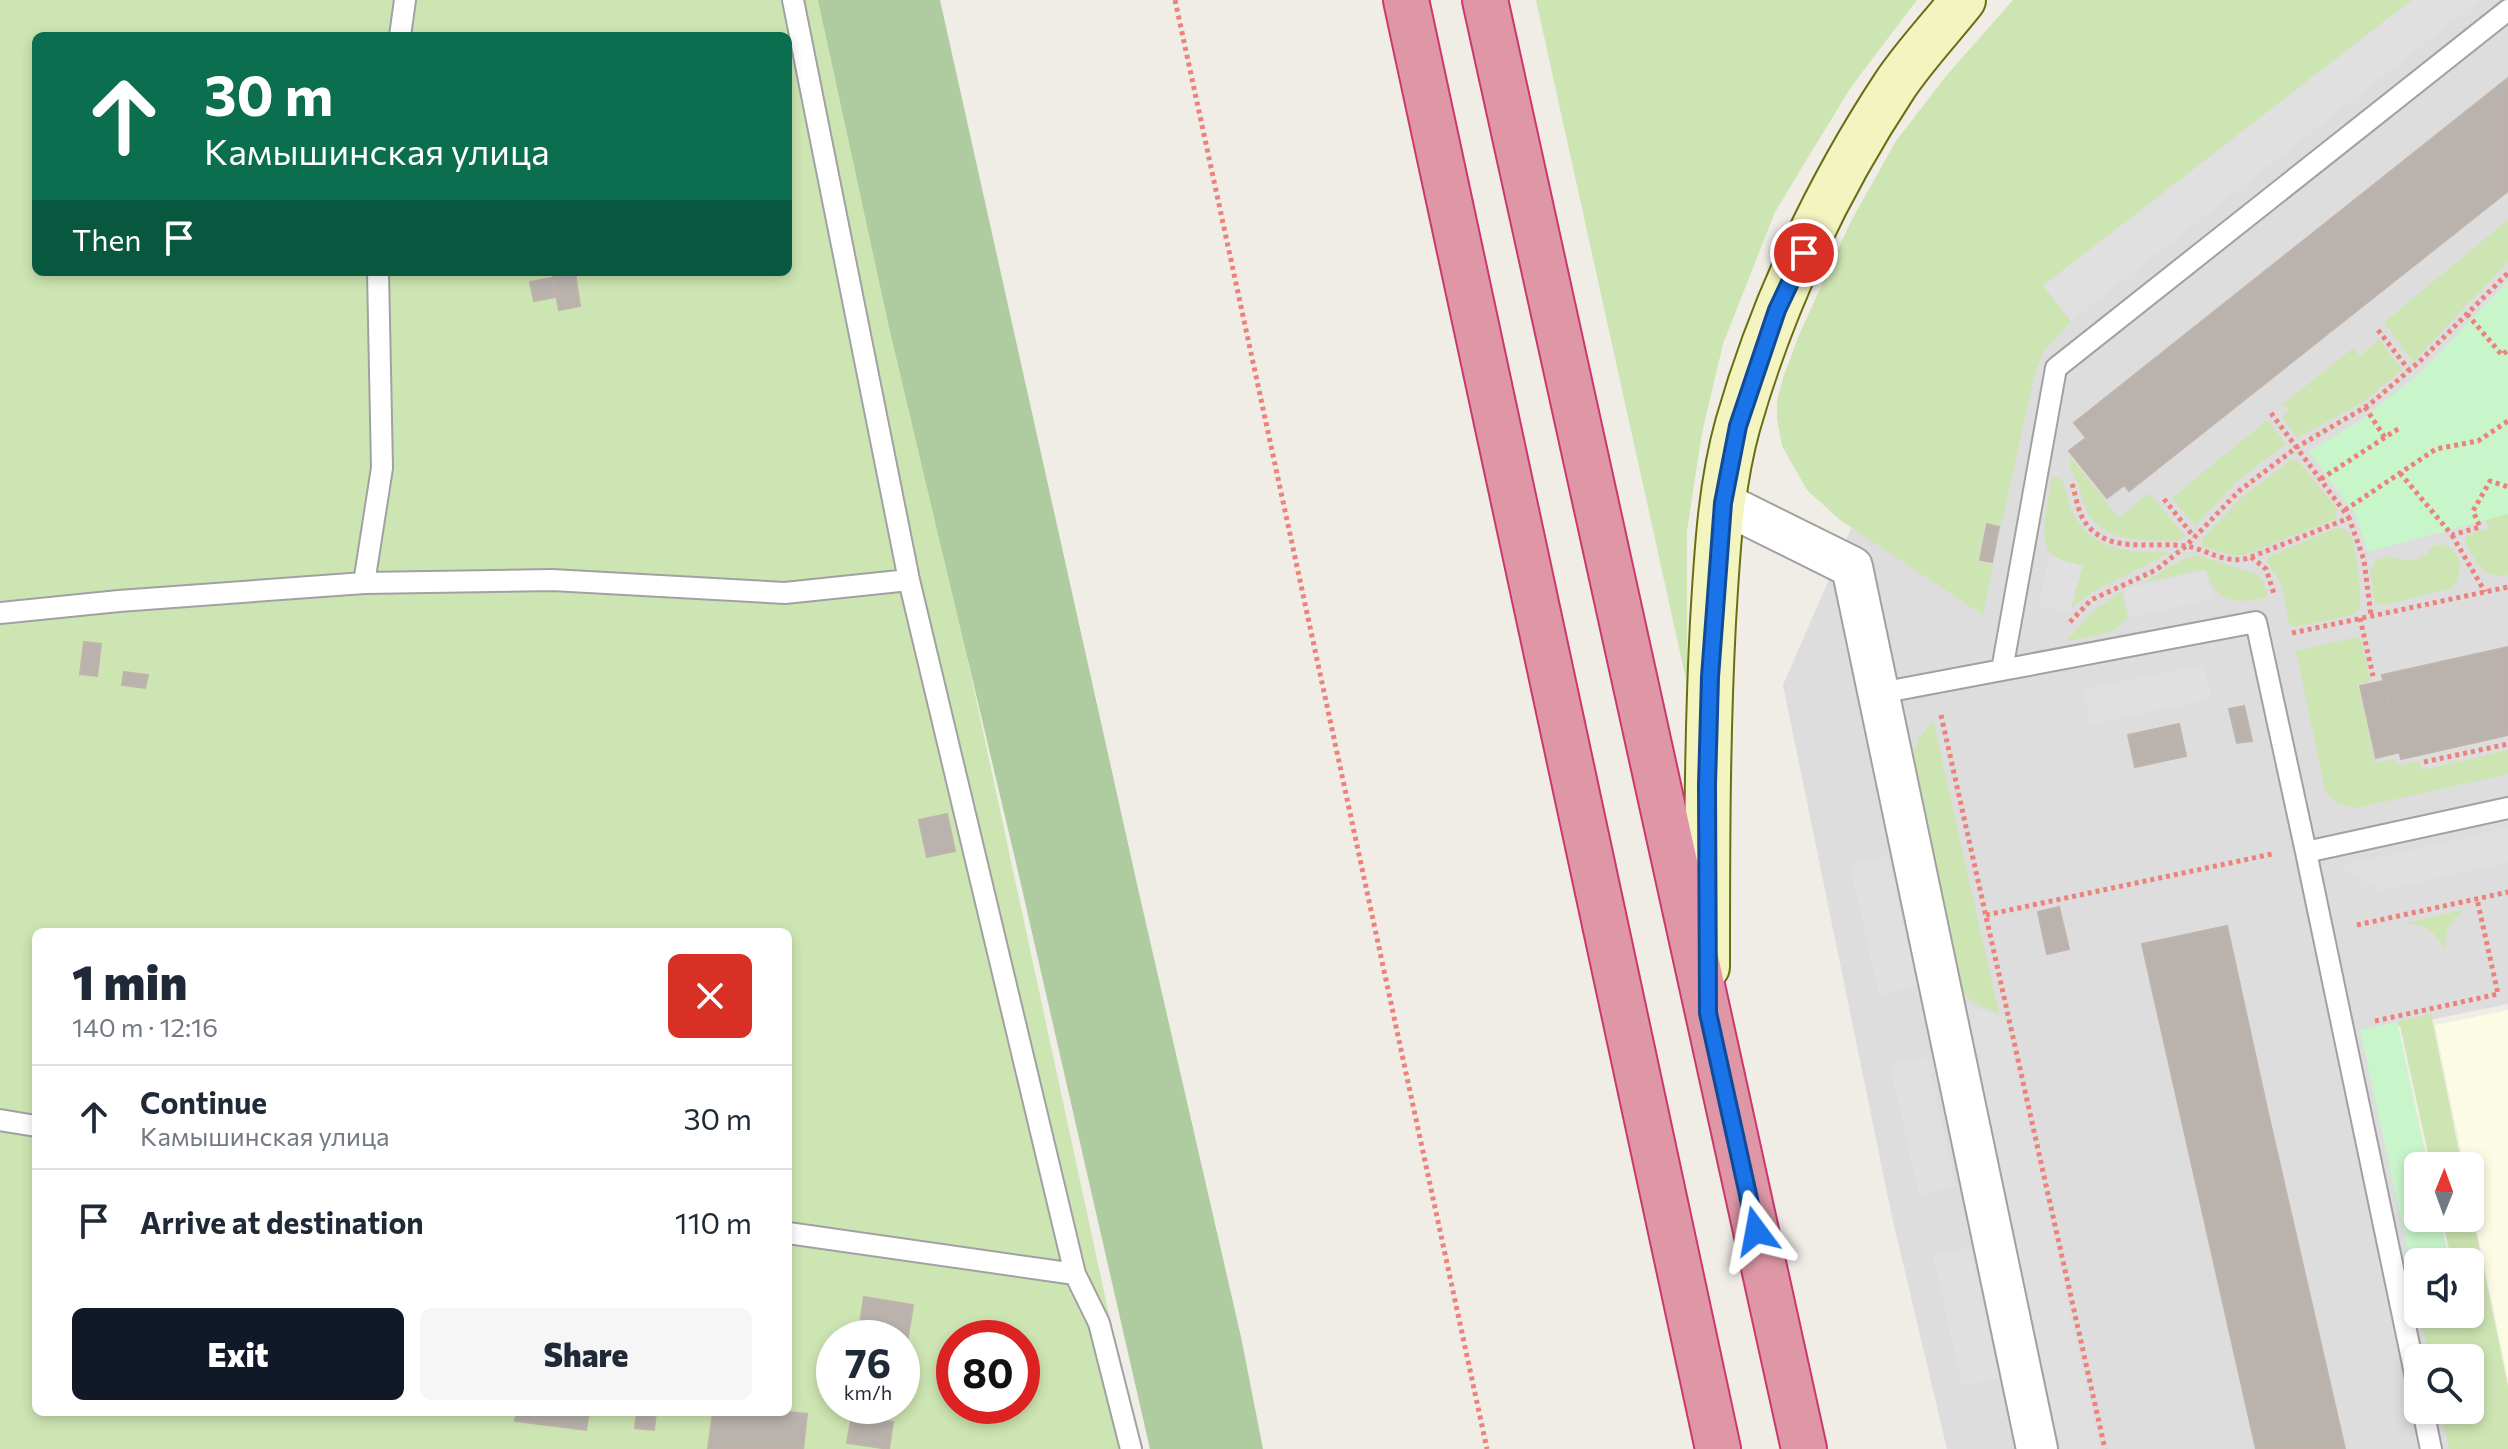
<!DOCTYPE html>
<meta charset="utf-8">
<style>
:root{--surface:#fff;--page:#f6f6f7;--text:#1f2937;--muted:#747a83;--line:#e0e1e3;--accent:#111827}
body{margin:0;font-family:Commissioner,sans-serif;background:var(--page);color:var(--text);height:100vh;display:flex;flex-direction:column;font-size:30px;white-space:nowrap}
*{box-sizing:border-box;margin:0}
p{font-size:26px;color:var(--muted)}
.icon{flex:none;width:44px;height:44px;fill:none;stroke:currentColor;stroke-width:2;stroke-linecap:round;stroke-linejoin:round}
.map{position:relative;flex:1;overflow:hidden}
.details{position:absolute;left:32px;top:928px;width:760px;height:488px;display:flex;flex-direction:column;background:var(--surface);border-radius:12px;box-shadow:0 4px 12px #0003}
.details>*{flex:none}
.hud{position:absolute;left:32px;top:32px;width:760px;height:244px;border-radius:12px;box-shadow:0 4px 12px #0003;background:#0b6e4f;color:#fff;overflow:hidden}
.needle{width:52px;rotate:1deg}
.fabs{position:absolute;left:2404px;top:1152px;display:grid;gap:16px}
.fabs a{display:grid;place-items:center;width:80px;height:80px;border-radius:12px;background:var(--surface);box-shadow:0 4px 12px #0003;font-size:40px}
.speed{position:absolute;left:816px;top:1320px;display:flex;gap:16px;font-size:40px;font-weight:700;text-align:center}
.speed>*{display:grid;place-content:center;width:104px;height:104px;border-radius:50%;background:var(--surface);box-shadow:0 4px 12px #0003;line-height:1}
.speed small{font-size:20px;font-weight:400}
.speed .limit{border:12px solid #d22;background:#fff;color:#111}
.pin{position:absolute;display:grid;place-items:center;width:68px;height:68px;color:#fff;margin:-34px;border:4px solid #fff;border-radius:50%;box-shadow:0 2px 8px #0007}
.me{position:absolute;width:88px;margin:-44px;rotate:347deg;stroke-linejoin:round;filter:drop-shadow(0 0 6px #0008)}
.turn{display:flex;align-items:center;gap:28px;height:168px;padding:0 40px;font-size:36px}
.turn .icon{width:104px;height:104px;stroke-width:2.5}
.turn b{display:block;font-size:56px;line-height:68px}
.then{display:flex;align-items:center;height:76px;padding:0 40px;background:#0003;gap:16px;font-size:30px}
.round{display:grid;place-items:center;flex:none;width:84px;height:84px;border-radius:12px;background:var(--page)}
.summary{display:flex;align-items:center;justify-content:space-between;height:136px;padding:0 40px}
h1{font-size:48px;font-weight:800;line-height:60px}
.cta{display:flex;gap:16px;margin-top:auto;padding:16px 40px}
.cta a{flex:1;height:92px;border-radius:12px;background:var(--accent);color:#fff;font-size:32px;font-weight:800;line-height:92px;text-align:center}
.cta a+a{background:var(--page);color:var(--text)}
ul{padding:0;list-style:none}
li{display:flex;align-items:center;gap:24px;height:104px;padding:0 40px;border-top:2px solid var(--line)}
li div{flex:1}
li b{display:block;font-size:30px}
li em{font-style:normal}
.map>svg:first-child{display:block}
.residential{fill:#dedddd}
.education{fill:#fcfbe4}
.grass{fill:#cde5b2;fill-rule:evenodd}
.forest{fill:#afcba0}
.park{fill:#c9f5cb}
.parking{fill:#e0e0e0}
.building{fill:#b9b2ad;stroke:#c0b3ab;stroke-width:2}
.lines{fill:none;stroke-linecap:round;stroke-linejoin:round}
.lane-casing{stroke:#a1a1a1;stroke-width:24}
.street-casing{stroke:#a1a1a1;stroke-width:44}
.secondary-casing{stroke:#686f0f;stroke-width:48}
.highway-casing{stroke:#cb3770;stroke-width:48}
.path{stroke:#ed827b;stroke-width:5;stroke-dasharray:4 4;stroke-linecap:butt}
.lane{stroke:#fff;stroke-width:20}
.street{stroke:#fff;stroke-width:40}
.secondary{stroke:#f4f4c1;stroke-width:44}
.highway{stroke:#df97a7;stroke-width:44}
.route-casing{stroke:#114b97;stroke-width:20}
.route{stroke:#1a73e8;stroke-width:14}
</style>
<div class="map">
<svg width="2508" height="1449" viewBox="0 0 2508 1449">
<rect width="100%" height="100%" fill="#f0ede7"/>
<path class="residential" d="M2183,0H2508V1004L2395,1027L2418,1166V1314H2445L2453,1358H2418V1410H2462L2469,1449H1947L1892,1217L1783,685L2031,115Z"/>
<path class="education" d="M2508,1010V1380L2470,1196V1166H2464L2435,1025Z"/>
<path class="grass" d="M0,0H825L1138,1449H0ZM36,36H788V272H36ZM36,932H788V1412H36ZM834,1338H902V1406H834ZM954,1338H1022V1406H954Z
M1536,0H1917L1851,87L1775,212L1723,344L1702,433L1687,531V684Z
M2013,0H2412L2044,285L2071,321L2044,351L2035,373L2001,526L1985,524L1978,562L1993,565L1983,615L1840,520L1807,490L1782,446L1777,419V401L1783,378L1799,335L1851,221L1896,141L1946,76Z
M2508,220V262L2413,362L2384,322Z
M2379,339L2402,370L2363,402L2297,438L2282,417L2289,411L2283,404L2353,348L2360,356Z
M2267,420L2286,444L2237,481L2195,526L2172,498Z
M2071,458L2119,518L2149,493L2185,536L2179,541C2150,540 2104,544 2088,513C2079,496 2081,483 2069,467Z
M2292,459L2300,463L2337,509L2335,519L2245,555H2232L2202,546L2203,538L2241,498Z
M2052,477L2061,478C2067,490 2068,503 2074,515C2091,551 2134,553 2169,552C2137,574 2098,582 2071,609L2082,566C2073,563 2059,562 2051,554C2037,541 2049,495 2052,477Z
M2508,492V575C2482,580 2475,561 2465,541L2466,536L2489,528L2483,513Z
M2336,528C2341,528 2344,528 2348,532C2357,542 2361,594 2360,609L2352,615L2293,627L2289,622L2281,583L2267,563L2268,557Z
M2442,544L2450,547L2461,562L2457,580L2452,588L2385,605L2375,603L2370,572L2376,560L2392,556C2406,564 2425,561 2432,546Z
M2197,555L2256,574L2264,582L2268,598C2233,603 2218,606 2206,569L2141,583C2157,576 2183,556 2197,555Z
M2122,591L2128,616C2116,637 2088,637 2066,641L2094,610Z
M2357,637L2361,640L2370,678L2367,682L2358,684L2375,763L2395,759L2397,766L2419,761L2422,770L2508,750V774L2356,808L2339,804L2330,798L2325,790L2296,651Z
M1933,720L1999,1013C1979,1006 1968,1002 1956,983L1912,757L1918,739Z
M2466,909C2450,921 2444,931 2445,951C2436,932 2427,925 2406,923Z
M2431,1014L2462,1166H2431L2399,1021Z
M2470,1203L2508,1386V1449H2449L2441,1410H2470V1358H2429L2420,1314H2470V1262H2452L2442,1218H2470Z"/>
<path class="forest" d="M818,0H940L1139,893L1241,1337L1263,1449H1150L1020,880L889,327Z"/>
<path class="park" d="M2508,281V514L2368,552L2355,514L2309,452L2365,417L2422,371Z
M2397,1022L2428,1166H2418V1218H2440L2449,1262H2418V1297L2360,1030Z"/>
<path class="parking" d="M2412,0H2480L2071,321L2043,286Z
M2050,554L2061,560L2083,566L2069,611L2038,606Z
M2205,571L2213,599L2130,617L2124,589Z
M2204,665L2211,699L2090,724L2083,689Z
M2508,828V862L2380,891L2339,866Z
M1888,856L1917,987L1879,995L1850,864Z
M1962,1004L2006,1018L2100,1449H2061Z
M1927,1057L1956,1187L1919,1195L1890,1064Z
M1970,1247L1999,1379L1962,1386L1933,1256Z"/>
<path class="building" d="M2508,78V191L2129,491L2074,423Z
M575,273L580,306L559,310L553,277Z
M552,278L556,297L534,301L530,282Z
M2086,438L2124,485L2107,498L2069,451Z
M1987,524L1999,527L1992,562L1980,560Z
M84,642L101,644L97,676L80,674Z
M2508,647V735L2401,759L2382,675Z
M124,672L148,675L145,688L122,685Z
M2384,681L2400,752L2376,758L2360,686Z
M2244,706L2252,741L2237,743L2229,709Z
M2179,724L2186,756L2135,767L2128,735Z
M947,814L955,851L927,857L919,820Z
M2059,907L2069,949L2047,954L2038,912Z
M2227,926L2268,1113L2345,1449H2256L2142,944Z
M864,1297L913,1305L906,1349L902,1348V1338H858Z
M517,1412H589L586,1430L515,1421Z
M637,1412H656L654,1430L635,1428Z
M713,1412H788L807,1414L803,1449H708Z
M852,1415L893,1422L889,1449L847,1443Z"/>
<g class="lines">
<g class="lane-casing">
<path id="lane" d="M793,0L909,580L1075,1274L1099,1323L1131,1449
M2508,10L2056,368L2002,670L2256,622L2306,852L2508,808
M400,36L405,0
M364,583L382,468L378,272
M0,613L119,601L364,583L552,580L785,593L909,580
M1880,693L2002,670
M2306,852L2418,1388
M0,1120L36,1126
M788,1233L1075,1274
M2423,1410L2431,1449"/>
</g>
<g class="street-casing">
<path id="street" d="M1723,503L1852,567L2037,1449"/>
</g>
<g class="secondary-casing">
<path id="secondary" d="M1707,967C1707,852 1707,737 1713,622C1717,557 1720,488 1738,424C1772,305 1827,188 1895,85C1915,55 1941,28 1963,0"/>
</g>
<g class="highway-casing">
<path id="highway" d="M1406,0L1718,1449
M1485,0L1804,1449"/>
</g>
<path class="path" d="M1175,0L1487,1449
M2467,314L2502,355L2508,350
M2378,330L2409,370
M2365,407L2385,438
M2271,413L2349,518
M2400,473L2452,535L2480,527L2473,511L2490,481L2508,487
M2321,479L2401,427
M2072,484C2076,495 2077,508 2083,519C2105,556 2152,541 2186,546C2209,550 2227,566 2251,557L2266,569L2274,594
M2164,499L2194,537
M2345,510L2436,449L2478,441L2508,421
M2452,535L2485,592
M2251,557L2349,518L2364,560L2371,616
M2360,618L2373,676
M2070,622L2091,600L2156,570L2186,546L2239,491L2297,447L2369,405L2419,362L2508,273
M2292,633L2508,587
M1941,715L2105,1449
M2424,762L2508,744
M1986,915L2272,854V857
M2357,925L2508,892
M2375,1021L2498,994L2477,899"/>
<use href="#lane" class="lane"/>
<use href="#street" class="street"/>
<use href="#secondary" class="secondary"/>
<use href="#highway" class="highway"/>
</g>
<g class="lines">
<g class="route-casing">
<path id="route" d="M1756,1231L1708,1013L1707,785L1710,677L1723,503L1738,426L1777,310L1804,253"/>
</g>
<use href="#route" class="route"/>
</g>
</svg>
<div class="fabs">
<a><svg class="needle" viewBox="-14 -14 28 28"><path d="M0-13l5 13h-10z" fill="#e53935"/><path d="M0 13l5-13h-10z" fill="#747a83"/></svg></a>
<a><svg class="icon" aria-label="sound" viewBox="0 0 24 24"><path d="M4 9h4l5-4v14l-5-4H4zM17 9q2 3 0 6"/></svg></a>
<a><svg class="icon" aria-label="search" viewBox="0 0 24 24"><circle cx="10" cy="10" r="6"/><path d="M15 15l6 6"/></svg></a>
</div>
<div class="speed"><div>76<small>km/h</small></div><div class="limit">80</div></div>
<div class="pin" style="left:1804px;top:253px;background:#d93025"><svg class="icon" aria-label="arrive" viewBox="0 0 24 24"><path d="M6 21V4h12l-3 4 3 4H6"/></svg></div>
<svg class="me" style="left:1756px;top:1231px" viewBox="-20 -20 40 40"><path d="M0-17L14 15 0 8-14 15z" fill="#1a73e8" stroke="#fff" stroke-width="4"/></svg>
<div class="hud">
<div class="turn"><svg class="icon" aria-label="ahead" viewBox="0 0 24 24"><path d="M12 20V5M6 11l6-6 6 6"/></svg><div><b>30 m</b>Камышинская улица</div></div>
<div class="then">Then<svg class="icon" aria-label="arrive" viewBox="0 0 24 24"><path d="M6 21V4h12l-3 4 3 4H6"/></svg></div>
</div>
<section class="details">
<div class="summary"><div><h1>1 min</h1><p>140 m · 12:16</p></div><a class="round" style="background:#d93025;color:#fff"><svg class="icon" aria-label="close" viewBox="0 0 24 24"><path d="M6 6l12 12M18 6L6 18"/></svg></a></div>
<ul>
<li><svg class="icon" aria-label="ahead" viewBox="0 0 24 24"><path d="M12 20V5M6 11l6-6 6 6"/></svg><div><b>Continue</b><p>Камышинская улица</p></div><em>30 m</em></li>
<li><svg class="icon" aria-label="arrive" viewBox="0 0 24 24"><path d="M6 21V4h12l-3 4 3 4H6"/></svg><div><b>Arrive at destination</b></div><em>110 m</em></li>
</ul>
<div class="cta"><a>Exit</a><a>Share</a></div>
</section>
</div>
